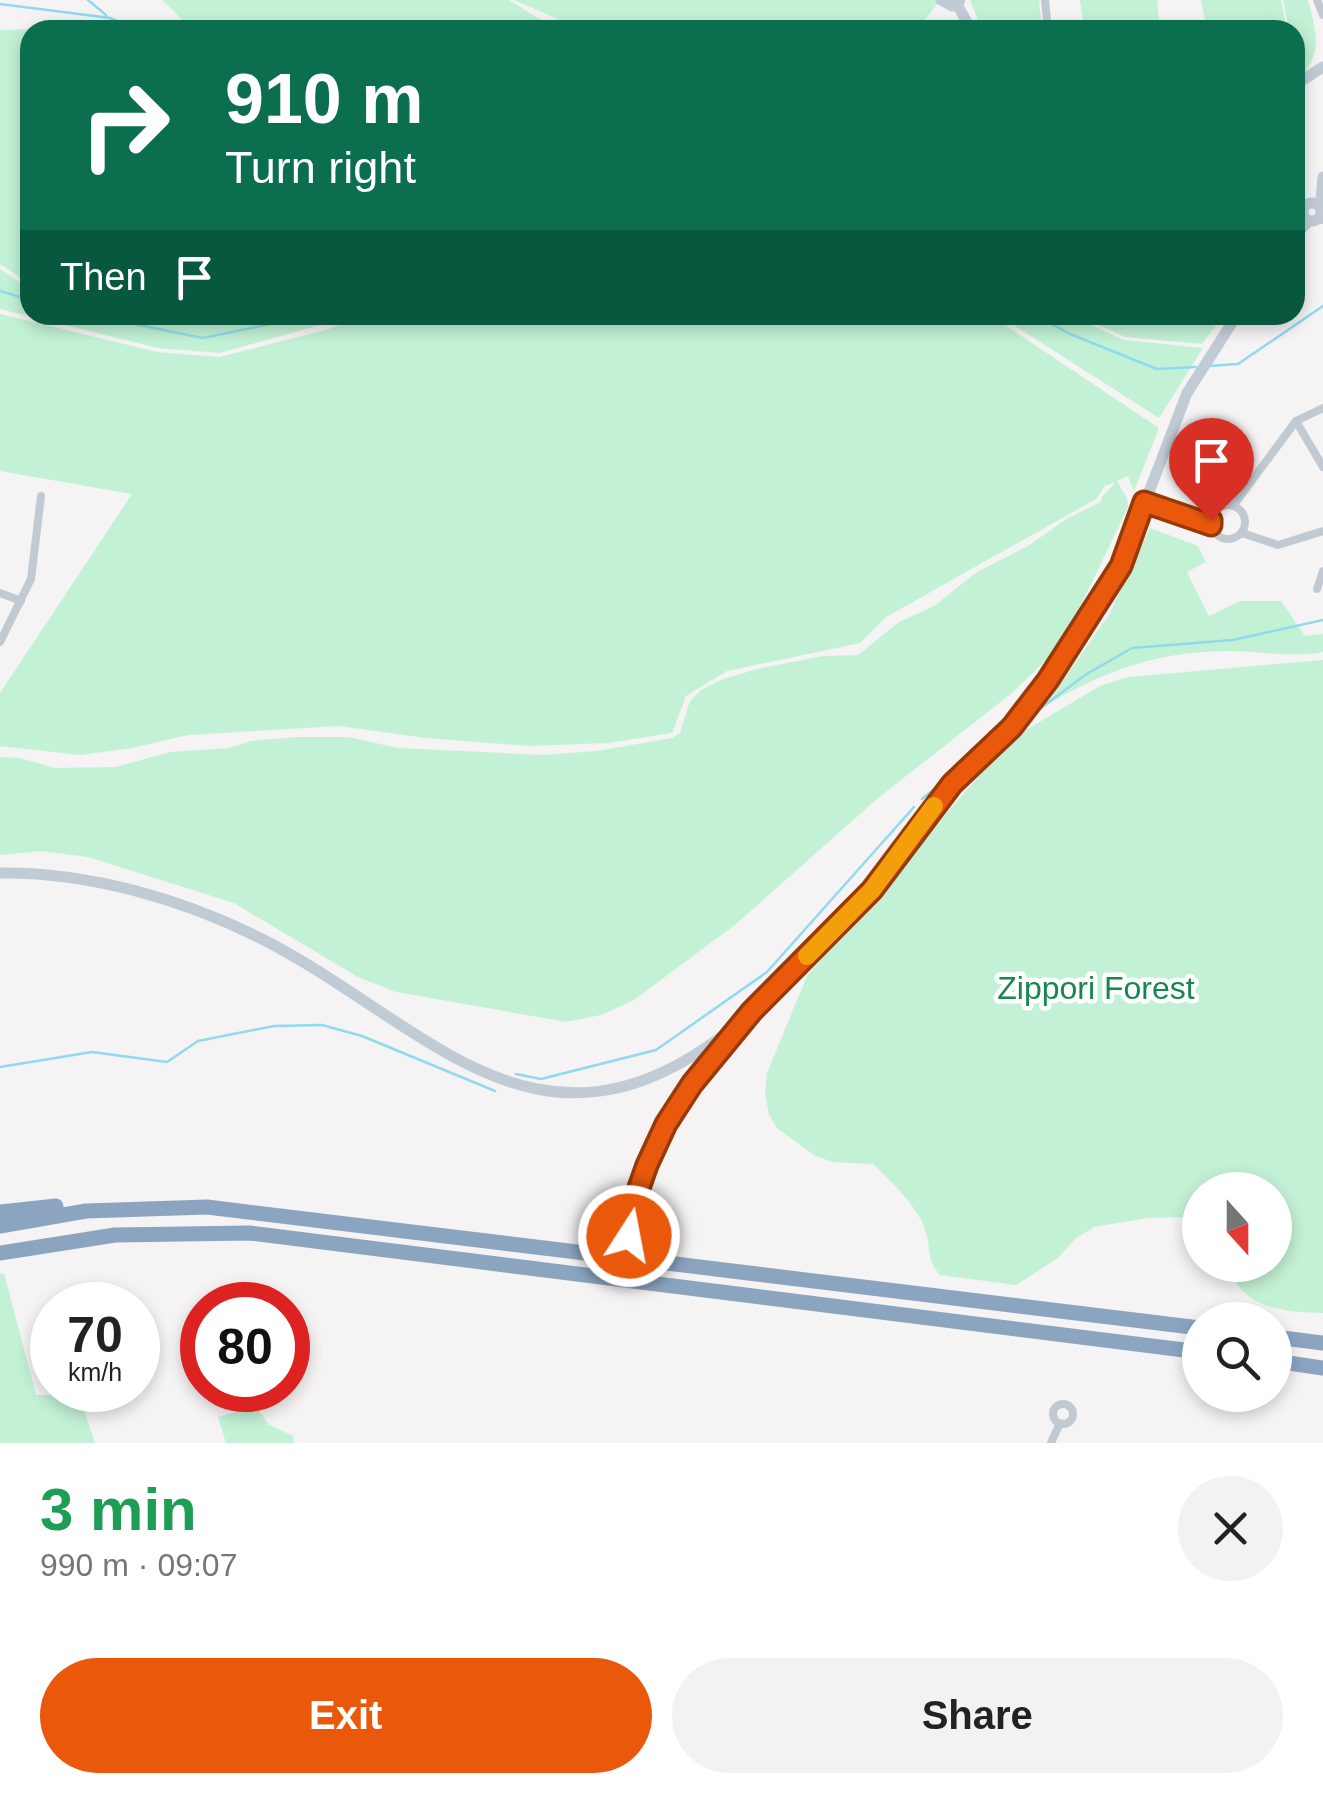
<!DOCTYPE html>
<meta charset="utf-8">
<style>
:root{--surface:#fff;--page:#f2f2f2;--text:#222;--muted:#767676;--accent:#ea580c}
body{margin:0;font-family:Arial,sans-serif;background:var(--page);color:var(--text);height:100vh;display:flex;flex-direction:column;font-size:38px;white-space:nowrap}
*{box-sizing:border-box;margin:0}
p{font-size:32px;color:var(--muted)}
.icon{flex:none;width:55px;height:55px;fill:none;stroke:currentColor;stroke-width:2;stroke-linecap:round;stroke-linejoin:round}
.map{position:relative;height:1443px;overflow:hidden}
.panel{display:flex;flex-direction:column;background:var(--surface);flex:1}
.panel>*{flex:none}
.hud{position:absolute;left:20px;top:20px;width:1285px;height:305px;border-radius:30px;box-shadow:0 5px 15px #0003;background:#0b6e4f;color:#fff;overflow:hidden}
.needle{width:65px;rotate:159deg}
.buttons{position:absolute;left:1182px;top:1172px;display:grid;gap:20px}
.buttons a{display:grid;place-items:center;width:110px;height:110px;border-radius:50%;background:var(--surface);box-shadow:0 5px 15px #0003;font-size:50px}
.speed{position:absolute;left:30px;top:1282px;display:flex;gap:20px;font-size:50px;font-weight:700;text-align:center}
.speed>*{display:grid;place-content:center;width:130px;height:130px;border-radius:50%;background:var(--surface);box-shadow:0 5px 15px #0003;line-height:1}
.speed small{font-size:25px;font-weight:400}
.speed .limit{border:15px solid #d22;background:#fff;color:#111}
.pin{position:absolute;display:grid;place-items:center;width:85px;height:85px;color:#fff;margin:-102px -42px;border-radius:50% 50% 50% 0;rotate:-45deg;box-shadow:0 0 10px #0007}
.pin .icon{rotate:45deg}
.me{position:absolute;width:110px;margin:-55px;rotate:11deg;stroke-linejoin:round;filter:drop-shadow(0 0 8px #0008)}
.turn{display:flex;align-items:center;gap:35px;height:210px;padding:0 40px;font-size:45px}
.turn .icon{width:130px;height:130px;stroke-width:2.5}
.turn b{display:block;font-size:70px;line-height:85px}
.then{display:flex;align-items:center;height:95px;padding:0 40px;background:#0003;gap:20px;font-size:38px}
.round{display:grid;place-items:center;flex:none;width:105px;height:105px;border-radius:52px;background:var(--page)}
.head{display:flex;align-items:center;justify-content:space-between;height:170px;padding:0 40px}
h1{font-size:60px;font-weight:700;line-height:75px;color:#1e9e55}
.cta{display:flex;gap:20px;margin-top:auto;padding:20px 40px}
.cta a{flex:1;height:115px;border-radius:60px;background:var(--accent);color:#fff;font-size:40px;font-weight:700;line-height:115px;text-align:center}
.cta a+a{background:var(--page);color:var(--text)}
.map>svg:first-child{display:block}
.green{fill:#c3f1d5}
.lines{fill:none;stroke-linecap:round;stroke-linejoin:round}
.stream{stroke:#90daee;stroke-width:2.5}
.street{stroke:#c1cad2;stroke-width:8}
.secondary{stroke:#c1cbd6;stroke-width:11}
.highway{stroke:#8ba5c1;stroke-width:15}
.route-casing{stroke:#983908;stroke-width:25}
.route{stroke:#ea580c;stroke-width:18}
.slow{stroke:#f59e0b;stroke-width:18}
.labels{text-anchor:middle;stroke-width:9;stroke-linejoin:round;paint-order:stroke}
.park-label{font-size:32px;fill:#17864f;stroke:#fff}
</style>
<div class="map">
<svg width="1323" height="1443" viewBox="0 0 1323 1443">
<rect width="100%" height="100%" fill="#f5f3f3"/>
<path class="green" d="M162,0H509L557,30H193Z
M514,0H940L917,30H583Z
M970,0H1039L1042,30H982Z
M1080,0H1157L1160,30H1084Z
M1201,0H1281L1287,30H1207Z
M1283,0H1308C1318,37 1323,57 1295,81V30H1289Z
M82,28L89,30H30V284L0,264V30Z
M0,269L30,289V315H135L245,324L279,315H355L220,353L158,348L0,309Z
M0,314L157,352L220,357L329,329L368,315H990L1159,428L1134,491L1128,476L1117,481L1127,498L1128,507L1082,603L1046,660L1012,693L878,798L736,924L634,1000L601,1015L566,1022L396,992L358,977L234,903L88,857L41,851L0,855V757L20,758L55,768L116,767L170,752L229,748L251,741L298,737H348L398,748L544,755L597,751L672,738L680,733L690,701L701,690L721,680L757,669L823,656L858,655L899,622L934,606L977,572L1028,546L1068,518L1101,502L1102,497L1116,482L1105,486L1096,499L886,617L860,643L727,671L686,696L672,733L608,743L529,746L426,738L339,726L188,735L132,748L80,755L0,746V693L132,494L0,471Z
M998,315H1069L1124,340L1203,348L1159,418Z
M1078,315H1224L1202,344L1125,337Z
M1150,528L1198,546L1206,562L1187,572L1209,616L1240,601H1281L1305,636L1323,634V652C1292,658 1261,651 1230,651C1158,651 1106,670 1045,706L1109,615Z
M1323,660V1313C1283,1312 1242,1309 1228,1265H1275V1190H1200V1217L1147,1218L1094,1227L1075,1239L1058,1258L1016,1285L940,1275C925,1257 932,1248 925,1229C916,1204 892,1183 873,1164L832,1162L814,1155L777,1128L769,1115L765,1093L767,1073L807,976L1011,739L1100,686L1128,677Z
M4,1273L36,1395H79L95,1443H0V1274Z
M256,1406L268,1424L293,1436L294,1443H226L218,1417Z"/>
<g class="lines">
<path class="stream" d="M88,0L106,15
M0,4L110,18L138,30
M0,291L30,300
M89,315L203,338L314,315
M1035,315L1070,334L1157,369L1196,367
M1209,366L1238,364L1323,306
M1029,717L1085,675L1132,648L1233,640L1323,620
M922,799L975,756
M0,1067L92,1052L167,1062L198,1041L274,1026L322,1025L362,1036L495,1091
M516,1074L541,1079L656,1050L767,972L914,807"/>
<path class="street" d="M1045,0L1048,30
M1317,0L1323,15
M1315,220H1323
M1323,408L1296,421L1323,467
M1144,502L1211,525
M1211 522a17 17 0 1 1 34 0a17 17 0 1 1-34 0Z
M1233,506L1296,421
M1242,533L1278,545L1323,531
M1317,589L1323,571
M0,593L21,601
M0,642L31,579L41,496
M1053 1414a10 10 0 1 1 20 0a10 10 0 1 1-20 0Z
M1051,1443L1060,1423"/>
<path class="secondary" d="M941,0L952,6L960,0
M957,4L971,30
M1295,85L1323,67
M1303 212a9 9 0 1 1 18 0a9 9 0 1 1-18 0Z
M1320,208L1323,177
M1295,235L1309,221
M0,873C89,872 183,899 262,939C427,1023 537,1181 730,1030
M747,1015L863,900L940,798L1012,727L1048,679L1121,565L1187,393L1237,315"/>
<path class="highway" d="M0,1212L56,1206
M0,1226L86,1211L207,1207L1200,1328
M0,1253L115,1235L250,1233L1200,1352
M656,1255L639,1250L628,1229C649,1138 692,1081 751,1011
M1275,1337L1323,1343
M1275,1361L1323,1368"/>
</g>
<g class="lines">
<g class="route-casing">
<path id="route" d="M629,1236L634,1202L647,1165L666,1124L692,1084L752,1011L872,890L952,784L1012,727L1048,680L1121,566L1144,502L1211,525V520"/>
</g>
<use href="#route" class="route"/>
<path class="slow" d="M807,956L872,890L934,806"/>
</g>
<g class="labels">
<g class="park-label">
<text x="1096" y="999">Zippori Forest</text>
</g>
</g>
</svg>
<div class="buttons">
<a><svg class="needle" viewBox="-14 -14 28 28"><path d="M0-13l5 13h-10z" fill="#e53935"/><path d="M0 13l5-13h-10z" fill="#767676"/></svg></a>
<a><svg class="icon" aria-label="search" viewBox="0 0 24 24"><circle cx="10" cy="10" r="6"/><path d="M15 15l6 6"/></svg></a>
</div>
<div class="speed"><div>70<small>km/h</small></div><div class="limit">80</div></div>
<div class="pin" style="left:1211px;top:520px;background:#d93025"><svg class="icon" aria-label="arrive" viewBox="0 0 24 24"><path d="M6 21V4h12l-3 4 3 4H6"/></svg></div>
<svg class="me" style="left:629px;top:1236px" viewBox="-20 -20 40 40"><circle r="17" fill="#ea580c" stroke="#fff" stroke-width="3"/><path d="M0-11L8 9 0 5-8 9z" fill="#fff"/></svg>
<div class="hud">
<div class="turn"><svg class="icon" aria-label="right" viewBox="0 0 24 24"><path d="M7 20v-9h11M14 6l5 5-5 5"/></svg><div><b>910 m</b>Turn right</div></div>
<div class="then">Then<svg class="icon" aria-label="arrive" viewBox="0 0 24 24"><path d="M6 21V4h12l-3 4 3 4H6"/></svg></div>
</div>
</div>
<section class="panel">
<div class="head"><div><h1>3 min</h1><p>990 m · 09:07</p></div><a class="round"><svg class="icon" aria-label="close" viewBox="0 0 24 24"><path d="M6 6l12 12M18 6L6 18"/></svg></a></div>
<div class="cta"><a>Exit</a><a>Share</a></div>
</section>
